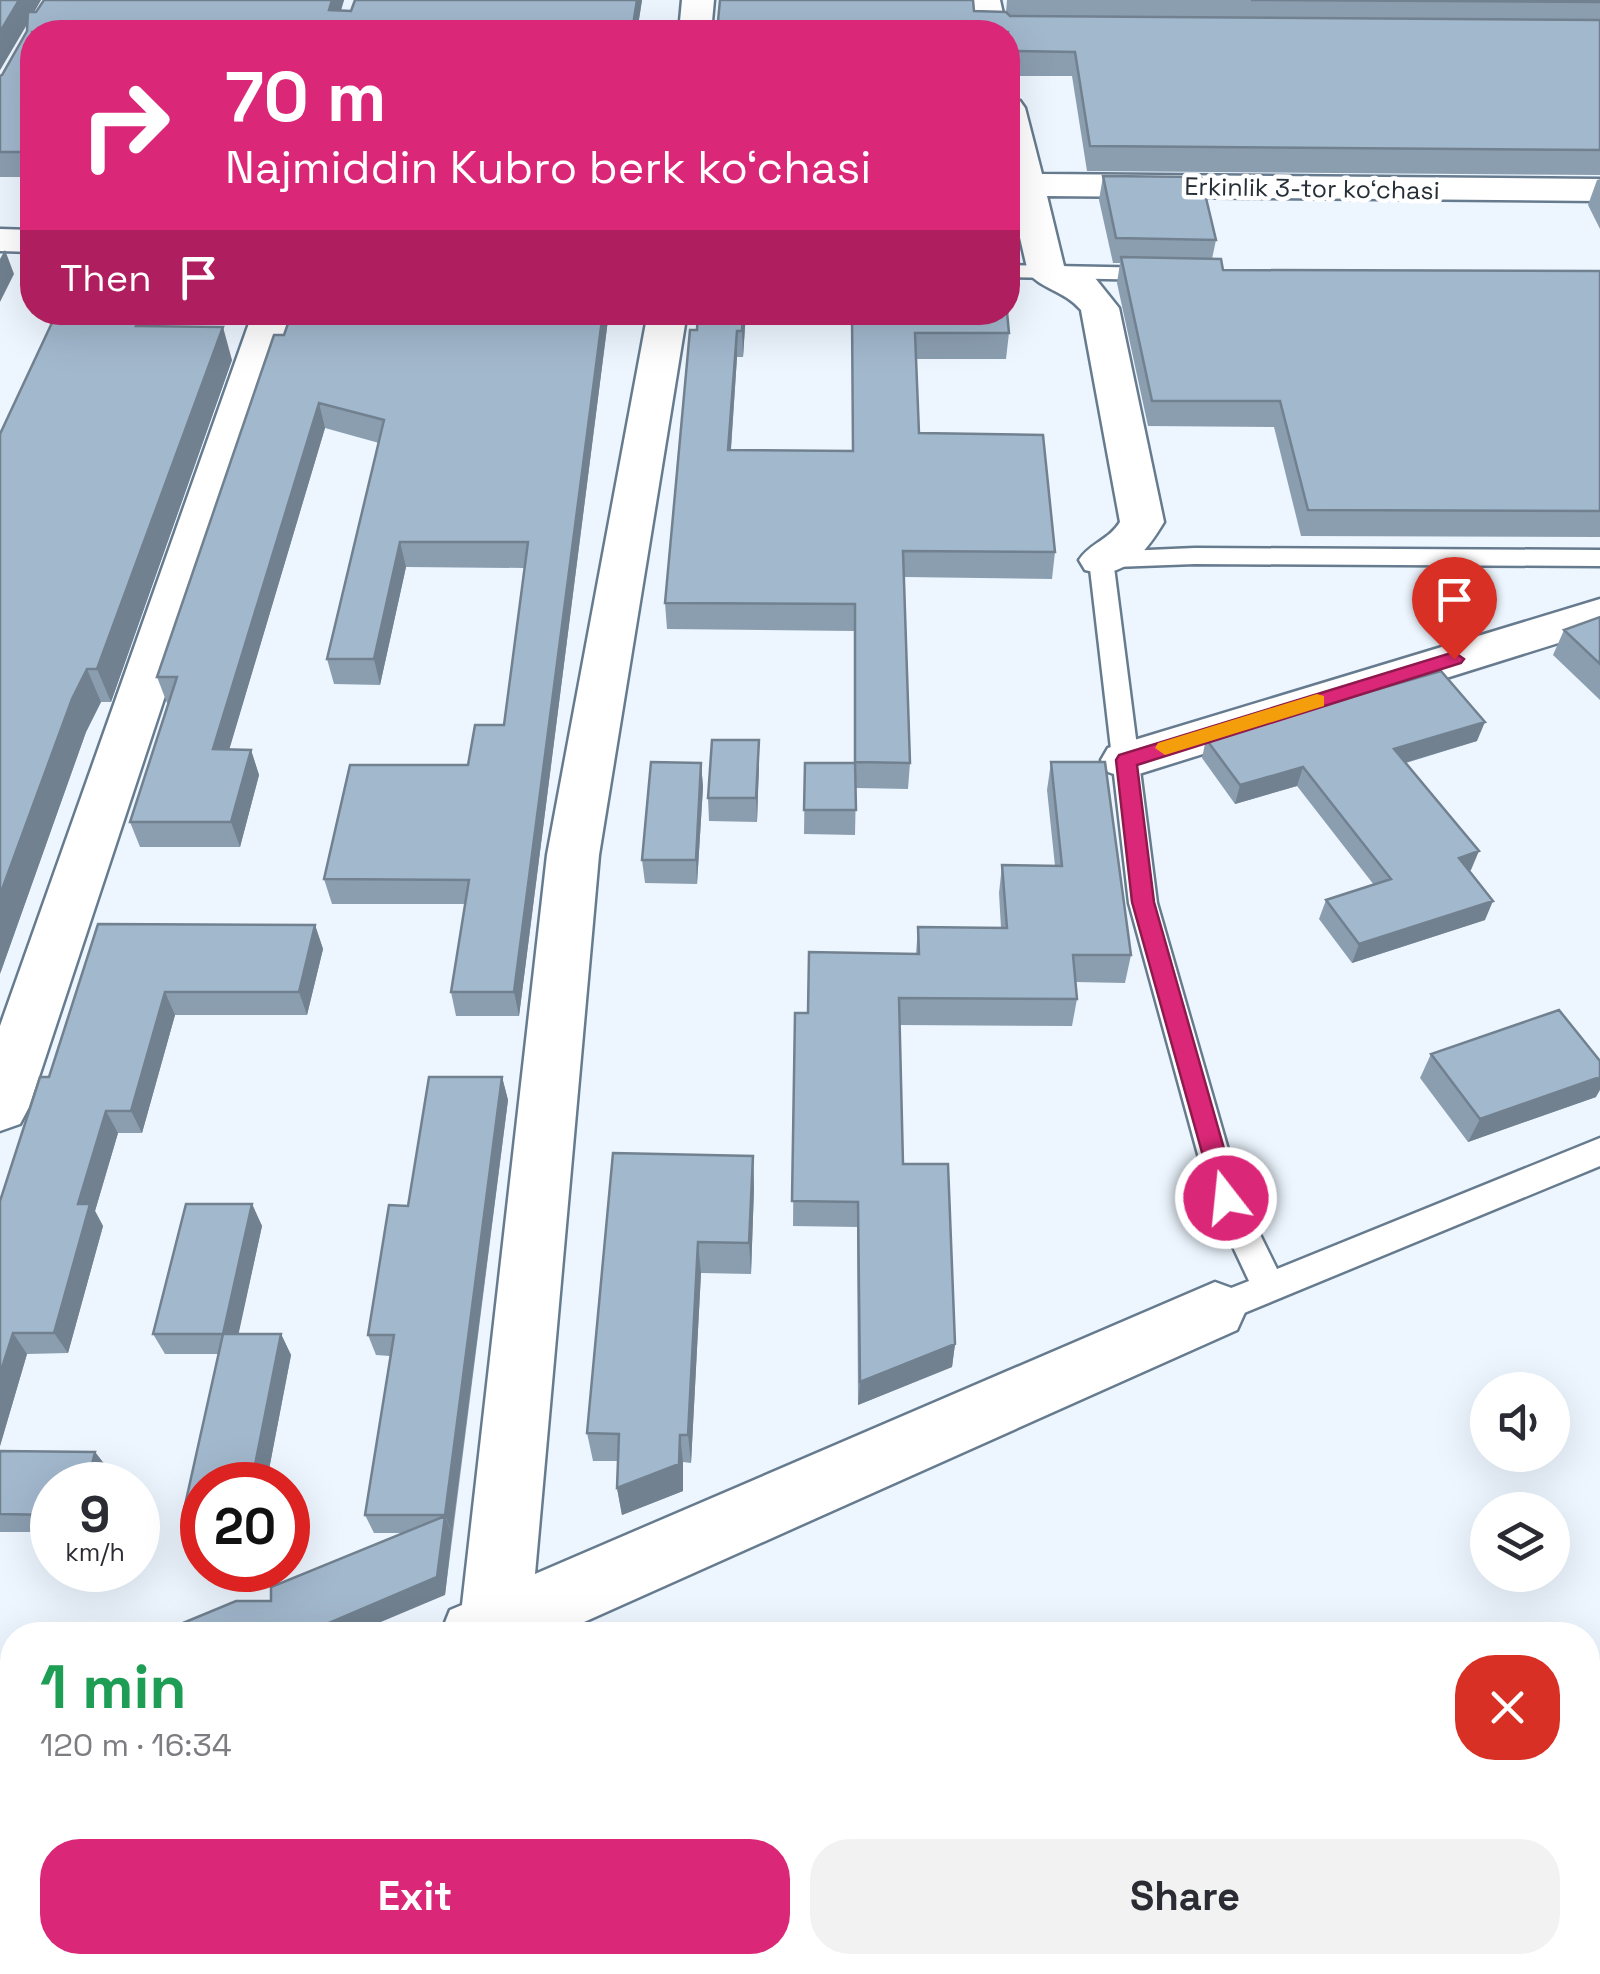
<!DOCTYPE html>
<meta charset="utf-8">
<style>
:root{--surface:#fff;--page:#f2f2f3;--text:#2b2b33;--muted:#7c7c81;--accent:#db2777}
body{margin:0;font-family:"Space Grotesk",sans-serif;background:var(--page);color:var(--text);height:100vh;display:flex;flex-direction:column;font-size:38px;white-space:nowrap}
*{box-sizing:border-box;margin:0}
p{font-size:32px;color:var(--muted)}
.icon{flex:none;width:55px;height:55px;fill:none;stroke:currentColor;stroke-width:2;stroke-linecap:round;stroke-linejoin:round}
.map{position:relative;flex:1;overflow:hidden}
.drawer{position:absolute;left:0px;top:1622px;width:1600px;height:352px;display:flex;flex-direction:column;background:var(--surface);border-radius:40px 40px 0 0;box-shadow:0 10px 40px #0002}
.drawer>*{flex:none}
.guide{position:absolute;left:20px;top:20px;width:1000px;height:305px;border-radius:40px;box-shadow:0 10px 40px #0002;background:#db2777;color:#fff;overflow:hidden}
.tools{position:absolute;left:1470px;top:1372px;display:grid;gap:20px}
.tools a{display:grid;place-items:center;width:100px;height:100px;border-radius:50%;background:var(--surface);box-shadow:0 10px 40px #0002;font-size:50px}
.speed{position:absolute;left:30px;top:1462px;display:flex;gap:20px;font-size:50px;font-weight:700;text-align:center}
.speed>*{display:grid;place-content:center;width:130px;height:130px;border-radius:50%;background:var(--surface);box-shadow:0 10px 40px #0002;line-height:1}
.speed small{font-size:25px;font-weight:400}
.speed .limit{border:15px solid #d22;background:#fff;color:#111}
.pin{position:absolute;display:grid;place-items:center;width:85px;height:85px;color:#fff;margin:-102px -42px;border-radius:50% 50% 50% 0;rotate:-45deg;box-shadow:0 0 10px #0007}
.pin .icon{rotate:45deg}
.me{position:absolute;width:110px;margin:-55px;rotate:344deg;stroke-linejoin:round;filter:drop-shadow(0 0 8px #0008)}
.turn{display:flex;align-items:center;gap:35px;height:210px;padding:0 40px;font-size:45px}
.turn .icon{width:130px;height:130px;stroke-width:2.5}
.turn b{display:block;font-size:70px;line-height:85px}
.then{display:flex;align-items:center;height:95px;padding:0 40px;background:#0003;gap:20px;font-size:38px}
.round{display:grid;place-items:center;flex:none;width:105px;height:105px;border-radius:40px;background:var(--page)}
.summary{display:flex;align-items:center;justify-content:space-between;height:170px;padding:0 40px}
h1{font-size:60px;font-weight:800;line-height:75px;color:#1e9e55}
.primary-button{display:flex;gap:20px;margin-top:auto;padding:20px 40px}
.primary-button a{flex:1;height:115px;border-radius:40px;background:var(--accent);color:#fff;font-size:40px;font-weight:800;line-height:115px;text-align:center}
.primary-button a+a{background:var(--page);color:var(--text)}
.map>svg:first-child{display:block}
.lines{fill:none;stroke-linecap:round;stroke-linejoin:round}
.lane-casing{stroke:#677b8f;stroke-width:5}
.street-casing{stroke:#677b8f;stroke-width:5}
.lane{fill:#fff;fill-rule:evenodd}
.street{fill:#fff;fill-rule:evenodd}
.wall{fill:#8b9eb0}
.shaded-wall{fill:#718190}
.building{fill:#a2b8cd;stroke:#718190;stroke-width:2.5}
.route{fill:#db2777;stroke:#8e194d;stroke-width:2.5}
.slow{fill:#f59e0b}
.labels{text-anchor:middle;stroke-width:9;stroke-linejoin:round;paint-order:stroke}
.far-street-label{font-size:25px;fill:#262e37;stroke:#fff}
</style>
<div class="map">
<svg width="1600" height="1974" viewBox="0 0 1600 1974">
<rect width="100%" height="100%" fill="#edf6ff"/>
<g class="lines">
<g class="lane-casing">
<path id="lane" d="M1008,265L1157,268L1167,274L1157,280L1008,277Z
M1195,548L1600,550V566L1195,564L1114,567L1157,903L1242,1198L1277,1269L1600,1138V1166L1215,1325L1203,1321L1198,1310L1203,1299L1249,1281L1210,1198L1129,903L1089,560L1101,552Z"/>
</g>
<g class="street-casing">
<path id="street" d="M682,0H714L711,32H679Z
M968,0H1000L1007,32H975Z
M1008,98L1020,101L1025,108L1042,174L1600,179V201L1047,196L1064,266L1095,278L1119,308L1164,522C1146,552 1124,581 1085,570L1079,560C1090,543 1109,540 1120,522L1081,310C1064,290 1040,289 1028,272L1008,186Z
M0,229L32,230V252L0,251Z
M253,312H292L29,1107L20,1124L0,1131V1026Z
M648,312H687L599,855L535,1574L1215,1282L1237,1290L1246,1310L1237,1330L555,1635H440L450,1610L462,1605L547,855Z
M1600,599V630L1126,778L1108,772L1101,760L1108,748Z
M12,1812V1889L0,1894V1817Z"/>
</g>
<use href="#lane" class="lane"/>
<use href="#street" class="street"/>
</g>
<path class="wall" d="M0,0H41L34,12H36L44,0H344L341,11H351L355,0H642L637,32H32V177H0V76L2,75L27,31L28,23L0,70Z
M1007,0H1600V175L1087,171L1072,76H1008V32L974,11L1006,12Z
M1103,176L1216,240L1212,259L1223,270L1600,271V537L1301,536L1274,427L1148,426L1117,283L1120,263H1113L1099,200Z
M1600,179V229L1588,205L1597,180Z
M609,312L519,1016H456L451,992L465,904H332L324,879L468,765L504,725L524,568L406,567L380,685L334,684L327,659L379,443L325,428L229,749L251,750L259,775L240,847H140L130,822L169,703H167L157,677L274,335Z
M746,312L743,357H737L731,450L852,451V312L1009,333L1006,359H916L919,433L1055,552L1052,579L904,577L910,763L908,789L856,788L855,835L804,834L805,763H854V631L667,629L665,603L697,330Z
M160,326L232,360L111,702H101L86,732L0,974Z
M1600,617V700L1553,655L1564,630Z
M1206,739L1477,741L1406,763L1471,870L1469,871L1485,920L1352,963L1319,919L1326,900L1374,885L1297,786L1235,804L1202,758Z
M1051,762L1131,955L1125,983L1075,982L1077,999L1072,1026L900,1025L903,1164L955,1344L952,1367L858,1405L857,1227L793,1226L795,1013H808L916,954L918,927L1001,928L999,893L1002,865L1055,866L1047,790Z
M701,763L703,787L697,884L645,883L642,860Z
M759,764L757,822L709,821L708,798Z
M98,924L315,925L323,949L307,1015H175L142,1133H118L95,1211L103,1226L68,1353L27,1354L0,1446V1201L49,1077Z
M1431,1054L1596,1097L1468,1142L1420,1078Z
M502,1077L508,1100L445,1595L271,1601L402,1533H374L365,1515L390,1356L376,1355L368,1335L408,1206Z
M613,1153L753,1156L754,1188L751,1274L701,1273L691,1463L683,1462V1491L622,1515L617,1488L618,1461H593L587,1433Z
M252,1204L262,1226L238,1334H281L291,1355L266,1485H202V1532H196L183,1514L218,1354H165L153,1334Z
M0,1451L95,1452L109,1470L106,1485H52V1532H0Z"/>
<path class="shaded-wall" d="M19,0H41L0,70V32Z
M332,0H344L334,32L329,10Z
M637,0H642L637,32H632Z
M5,250L14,274L0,302V259Z
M142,312H166L147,359L136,326Z
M603,312H609L519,1016L514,992Z
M743,312H746L743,357L742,331Z
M223,327L232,360L111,702L97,669Z
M737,331V357L729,476L728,450Z
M319,403L325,428L222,774L213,749Z
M400,542L406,567L380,685L374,659Z
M87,669L101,702L86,732L0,974V895L72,699Z
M1485,722L1477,741L1387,768L1394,749Z
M759,740V764L757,822L756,798Z
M251,750L259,775L240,847L231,822Z
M701,763L703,787L697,884L696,860Z
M1303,767L1297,786L1235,804L1240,785Z
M1479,851L1471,870L1451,877L1459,858Z
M1493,901L1485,920L1352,963L1359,944Z
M315,925L323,949L307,1015L299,992Z
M165,992L175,1015L142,1133L131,1111Z
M502,1077L508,1100L452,1533L445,1515Z
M1600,1077V1090L1596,1097L1468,1142L1480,1119Z
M106,1111L118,1133L95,1211L103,1226L68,1353L54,1333L78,1204Z
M753,1156L754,1188L751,1274L749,1243Z
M252,1204L262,1226L234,1355L223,1334Z
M698,1242L701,1273L691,1463L688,1435Z
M13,1333L27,1354L0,1446V1374Z
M281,1334L291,1355L266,1485H251Z
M955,1344L952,1367L858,1405L860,1382Z
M680,1435L683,1462V1491L622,1515L617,1488Z
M95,1452L109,1470L106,1485H87Z
M445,1516L452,1534L445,1595L350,1635H301Z"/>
<path class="building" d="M0,0H19L0,32Z
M44,0H332L329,10L351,11L355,0H637L632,32H32V152H0V76L2,75L27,31L28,12H36Z
M720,0H973L974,11L1006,12L1010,16L1600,20V150L1090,146L1075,52L1008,51V32H717Z
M1251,0H1600V2Z
M1103,176L1201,177L1216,240L1116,238Z
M1121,257L1221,259L1223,270L1600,271V511L1308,510L1280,401H1152Z
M57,312H142L136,326L223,327L97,669H87L72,699L0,895V434Z
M292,312H603L514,992H451L469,880L324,879L350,765H468L475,725H504L528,542H400L374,659H327L384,420L319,403L213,749L251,750L231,822H130L177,677H157L274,335H284Z
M698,312H743L742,331H737L728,450L853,451L852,312H1007L1009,333H915L919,433L1043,435L1055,552L903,551L910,763L855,762V604L665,603L690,330H697Z
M1600,617V664L1564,630Z
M1441,671L1485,722L1394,749L1479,851L1459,858L1493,901L1359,944L1326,900L1391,879L1303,767L1240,785L1206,739Z
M712,740H759L756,798H708Z
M651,762L701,763L696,860H642Z
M1051,762H1105L1131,955H1073L1077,999L899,998L903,1164H948L955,1344L860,1382L858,1202L792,1201L795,1013H808L809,952L919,954L918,927L1007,928L1002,865L1062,866Z
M805,763H855L856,810H804Z
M98,924L315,925L299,992H165L131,1111H106L78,1204H90L54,1333H13L0,1374V1201L40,1077H49Z
M1559,1010L1600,1061V1077L1480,1119L1431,1054Z
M429,1077H502L445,1515H365L394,1335H368L389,1205L408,1206Z
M613,1153L753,1156L749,1243L698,1242L688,1435H680L679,1464L617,1488L619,1434L587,1433Z
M186,1204H252L223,1334H153Z
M223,1334H281L251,1485H202V1514H183Z
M0,1451L95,1452L87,1485H52V1515L0,1514Z
M445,1516L437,1577L301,1635H154L236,1601H271V1587Z"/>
<path class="route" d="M1454,652L1464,659L1461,663L1137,765L1154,902L1238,1198L1235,1206L1226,1209L1217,1206L1132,902L1116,760L1119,755Z"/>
<path class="slow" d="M1317,694L1324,696V706L1165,755L1155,748L1158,743Z"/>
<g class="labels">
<g class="far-street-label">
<text transform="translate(1312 188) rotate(1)" y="9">Erkinlik 3-tor koʻchasi</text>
</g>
</g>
</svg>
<div class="tools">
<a><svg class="icon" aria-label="sound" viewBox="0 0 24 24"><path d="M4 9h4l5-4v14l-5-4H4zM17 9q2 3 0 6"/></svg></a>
<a><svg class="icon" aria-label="layers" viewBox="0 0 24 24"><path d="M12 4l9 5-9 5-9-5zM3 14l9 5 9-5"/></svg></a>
</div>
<div class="speed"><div>9<small>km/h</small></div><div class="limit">20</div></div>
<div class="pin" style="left:1454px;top:659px;background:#d93025"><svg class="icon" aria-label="arrive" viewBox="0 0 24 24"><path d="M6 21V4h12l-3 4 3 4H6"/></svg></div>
<svg class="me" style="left:1226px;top:1198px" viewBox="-20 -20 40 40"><circle r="17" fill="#db2777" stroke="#fff" stroke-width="3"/><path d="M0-11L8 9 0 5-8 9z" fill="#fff"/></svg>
<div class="guide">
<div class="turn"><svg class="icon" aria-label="right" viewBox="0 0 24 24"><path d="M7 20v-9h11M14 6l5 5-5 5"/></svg><div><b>70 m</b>Najmiddin Kubro berk koʻchasi</div></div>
<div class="then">Then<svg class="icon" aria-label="arrive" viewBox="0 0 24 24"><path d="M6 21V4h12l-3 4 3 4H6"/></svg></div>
</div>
<section class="drawer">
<div class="summary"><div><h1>1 min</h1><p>120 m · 16:34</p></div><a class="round" style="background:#d93025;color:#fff"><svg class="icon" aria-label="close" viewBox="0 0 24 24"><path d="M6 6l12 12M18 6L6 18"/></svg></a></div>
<div class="primary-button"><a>Exit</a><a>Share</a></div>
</section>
</div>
